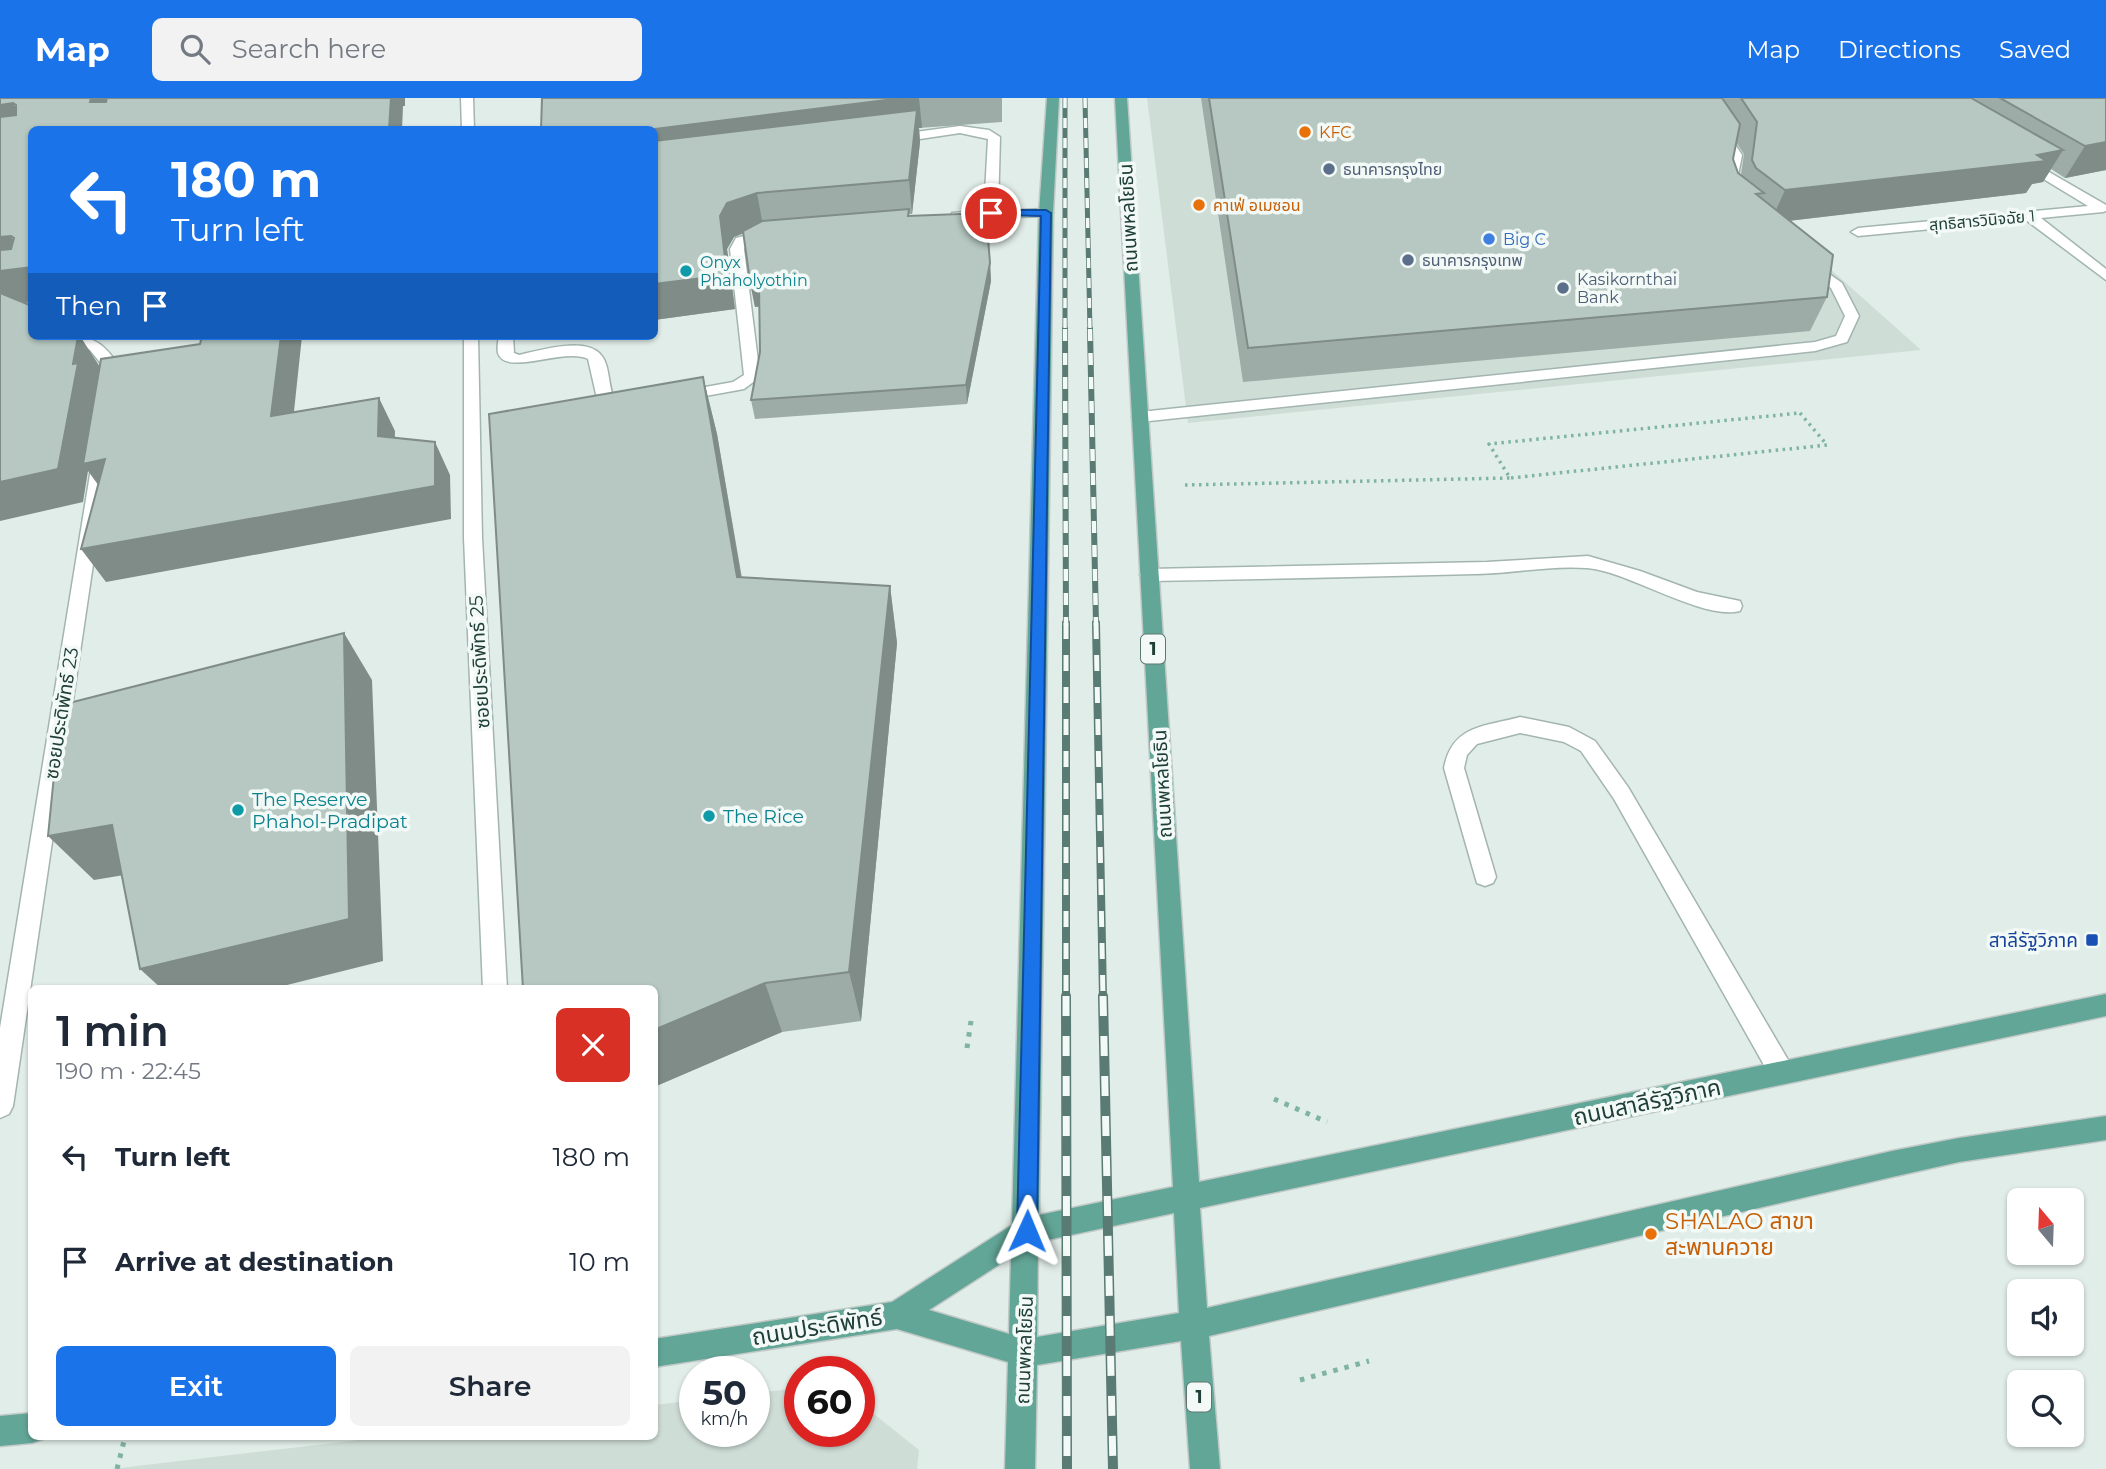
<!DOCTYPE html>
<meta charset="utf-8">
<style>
:root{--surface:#fff;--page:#f2f2f3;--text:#1f2937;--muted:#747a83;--accent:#1a73e8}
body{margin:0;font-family:Montserrat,"Noto Sans Thai",sans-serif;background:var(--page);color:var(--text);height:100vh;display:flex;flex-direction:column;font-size:26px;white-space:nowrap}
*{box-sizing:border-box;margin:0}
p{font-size:23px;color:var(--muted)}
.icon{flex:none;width:38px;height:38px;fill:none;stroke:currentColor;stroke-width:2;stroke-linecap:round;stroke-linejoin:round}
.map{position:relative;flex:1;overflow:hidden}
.panel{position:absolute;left:28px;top:887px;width:630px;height:455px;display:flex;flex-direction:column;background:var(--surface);border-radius:10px;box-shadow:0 2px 5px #0004}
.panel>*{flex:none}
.hud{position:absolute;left:28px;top:28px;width:630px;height:214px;border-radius:10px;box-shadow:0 2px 5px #0004;background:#1a73e8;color:#fff;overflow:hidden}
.needle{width:46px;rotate:341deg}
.buttons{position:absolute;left:2007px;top:1090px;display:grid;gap:14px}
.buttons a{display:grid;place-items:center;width:77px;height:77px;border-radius:10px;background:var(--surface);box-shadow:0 2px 5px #0004;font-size:35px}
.speed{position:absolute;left:679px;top:1258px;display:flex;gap:14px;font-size:35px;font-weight:700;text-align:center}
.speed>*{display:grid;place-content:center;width:91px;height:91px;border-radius:50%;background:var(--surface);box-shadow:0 2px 5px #0004;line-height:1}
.speed small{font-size:18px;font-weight:400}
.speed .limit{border:10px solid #d22;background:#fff;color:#111}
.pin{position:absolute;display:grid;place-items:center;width:60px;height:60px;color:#fff;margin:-30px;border:4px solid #fff;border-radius:50%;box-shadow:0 2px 7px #0007}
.me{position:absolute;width:77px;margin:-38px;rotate:1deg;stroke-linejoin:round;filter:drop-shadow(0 0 5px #0008)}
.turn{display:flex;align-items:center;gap:24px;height:147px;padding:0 28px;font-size:32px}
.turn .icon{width:91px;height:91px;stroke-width:2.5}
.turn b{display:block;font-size:49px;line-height:60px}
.then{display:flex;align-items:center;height:66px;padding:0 28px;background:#0003;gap:14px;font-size:26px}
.round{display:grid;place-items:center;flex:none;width:74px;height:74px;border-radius:10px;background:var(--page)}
.headline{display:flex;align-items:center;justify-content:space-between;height:119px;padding:0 28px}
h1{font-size:42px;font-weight:600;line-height:52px}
.cta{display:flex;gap:14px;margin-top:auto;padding:14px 28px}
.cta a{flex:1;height:80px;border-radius:10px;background:var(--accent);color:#fff;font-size:28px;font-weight:600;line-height:80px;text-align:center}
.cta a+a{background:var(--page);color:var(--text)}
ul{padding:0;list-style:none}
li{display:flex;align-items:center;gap:21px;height:105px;padding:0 28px}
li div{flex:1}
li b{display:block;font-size:26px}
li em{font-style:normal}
header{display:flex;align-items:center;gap:42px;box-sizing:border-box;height:98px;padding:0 35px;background:var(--accent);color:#fff}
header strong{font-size:33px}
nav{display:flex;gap:38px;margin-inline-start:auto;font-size:24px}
.search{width:490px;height:63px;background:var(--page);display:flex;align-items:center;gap:18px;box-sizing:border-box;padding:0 24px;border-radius:10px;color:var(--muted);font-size:26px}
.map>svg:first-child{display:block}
.built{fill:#cfddd7}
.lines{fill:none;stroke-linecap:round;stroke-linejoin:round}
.minor-casing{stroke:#a3b5b0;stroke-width:3}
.major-casing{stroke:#c1c9c7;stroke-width:3}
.path-far1{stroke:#7fb3a4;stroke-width:3.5;stroke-dasharray:2.5 4.5;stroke-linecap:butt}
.path{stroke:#7fb3a4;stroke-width:5;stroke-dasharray:4.5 7;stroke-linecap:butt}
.minor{fill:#fff;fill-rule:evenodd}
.major{fill:#62a697;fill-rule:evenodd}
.rail-far3-casing{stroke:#5a7b73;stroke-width:5}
.rail-far2-casing{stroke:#5a7b73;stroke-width:6}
.rail-far1-casing{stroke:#5a7b73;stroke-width:8}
.rail-casing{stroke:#5a7b73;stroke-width:10}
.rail-far3{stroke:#f2f9f6;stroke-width:3.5;stroke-dasharray:10;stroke-linecap:butt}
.rail-far2{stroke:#f2f9f6;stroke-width:4.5;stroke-dasharray:12;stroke-linecap:butt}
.rail-far1{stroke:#f2f9f6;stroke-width:5;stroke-dasharray:16;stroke-linecap:butt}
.rail{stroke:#f2f9f6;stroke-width:7;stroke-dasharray:20;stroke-linecap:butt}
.wall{fill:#9daca6;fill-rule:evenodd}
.shaded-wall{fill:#7f8c87}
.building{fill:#b6c8c1;stroke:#7f8c87;stroke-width:2}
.route{fill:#1a73e8;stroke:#114b97;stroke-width:2}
.food-dot{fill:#e8710a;stroke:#f2f9f6;stroke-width:2.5}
.service-dot{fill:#5c6f8a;stroke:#f2f9f6;stroke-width:2.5}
.shop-dot{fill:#3f7fe0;stroke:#f2f9f6;stroke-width:2.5}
.culture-dot{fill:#0f9aa8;stroke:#f2f9f6;stroke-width:2.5}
.transit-dot{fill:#1a4fb4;stroke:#f2f9f6;stroke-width:2.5}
.labels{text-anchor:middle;stroke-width:7;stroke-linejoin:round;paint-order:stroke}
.far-food-label{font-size:16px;fill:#c56008;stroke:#f2f9f6;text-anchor:start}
.far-service-label{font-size:16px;fill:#4e5e75;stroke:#f2f9f6;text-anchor:start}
.far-street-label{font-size:16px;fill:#203f38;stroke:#f2f9f6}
.far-shop-label{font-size:16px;fill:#366cbe;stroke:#f2f9f6;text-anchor:start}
.far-culture-label{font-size:16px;fill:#0d838f;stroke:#f2f9f6;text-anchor:start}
.shield{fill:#f2f9f6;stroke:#5f7771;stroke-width:2}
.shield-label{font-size:18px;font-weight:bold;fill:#203f38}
.street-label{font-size:19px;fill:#203f38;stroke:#f2f9f6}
.culture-label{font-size:19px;fill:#0d838f;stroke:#f2f9f6;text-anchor:start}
.transit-label{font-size:19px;fill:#164399;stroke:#f2f9f6;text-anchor:end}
.near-street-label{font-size:23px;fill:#203f38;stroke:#f2f9f6}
.near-food-label{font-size:23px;fill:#c56008;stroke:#f2f9f6;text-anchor:start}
</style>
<header>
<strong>Map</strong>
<div class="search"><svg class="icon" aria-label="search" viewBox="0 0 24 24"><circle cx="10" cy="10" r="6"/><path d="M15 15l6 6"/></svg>Search here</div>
<nav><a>Map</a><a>Directions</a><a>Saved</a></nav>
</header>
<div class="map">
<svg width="2106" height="1371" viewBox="0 0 2106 1371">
<rect width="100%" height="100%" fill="#e1ede8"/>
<path class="built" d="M1147,0H1715L1757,59L1745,95L1921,252L1188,325Z
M800,1290V1334H859V1304L919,1352L917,1371H111L385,1339H654L655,1307L695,1302V1334H754V1295Z"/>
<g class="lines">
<g class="minor-casing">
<path id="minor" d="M461,0H473L474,32H462Z
M1693,0H1705L1742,57L1734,97L1729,98L1722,94L1730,57Z
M960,28L989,32L1000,39L998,113L1046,111L1053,115L1051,118L952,121V115L984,113L988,41L960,35L893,45L887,41L893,37Z
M2023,59L2106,107V113L2103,114L2041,120L2106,171V182L2026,122L1858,138L1851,134L1858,130L2088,108L2019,66V60Z
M772,131L777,132V138L746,146L744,151L760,279L744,291L678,303L672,301L670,298L672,295L733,284L744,277L730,151L736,140Z
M1807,160L1842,185L1859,218L1847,244L1815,253L1140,324L1132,319L1140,314L1815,244L1836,238L1845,218L1831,190L1800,164Z
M70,238C98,238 106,250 123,272L119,288H107L105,285L107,273L90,252Z
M464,238H478L482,440L507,891H483L464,440Z
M499,238H513L514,255L519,257C539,253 585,238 601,257C610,267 608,288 614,300L635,303L637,306L629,311L603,307L596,296L588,261C564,249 506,279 498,255C497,251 498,243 499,238Z
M101,353L109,358L13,1008L9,1016L0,1020V930L93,358Z
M1588,458L1640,473L1697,494L1740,503L1742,508L1740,513C1703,523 1628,473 1587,470C1550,467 1511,476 1475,476C1366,479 1258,481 1149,483L1143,481L1140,477L1143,473L1149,471L1487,464Z
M1520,619L1569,629L1595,643L1628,689L1791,967L1794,975L1791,983L1782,986L1773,983L1614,701L1581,653L1564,644L1520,635L1477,646L1467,657L1464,670L1496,779L1493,785L1485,788L1477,785L1444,670C1452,627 1484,629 1520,619Z"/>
</g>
<g class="major-casing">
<path id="major" d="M1047,0H1059L1053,115L1039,1117L1173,1089L1115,0H1127L1199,1084L2106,896V918L1200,1110L1207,1210L1892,1053L1959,1040L2106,1018V1042L1959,1064L1892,1079L1209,1238L1220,1371H1190L1181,1243L1037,1267L1035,1371H1005L1008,1264L897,1231L654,1269V1241L892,1204L1012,1127L1039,115ZM1174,1115L1179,1215L1037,1239L1038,1144ZM1011,1159L1009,1236L929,1212Z
M32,1315V1339L43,1341L32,1345L0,1348V1318Z"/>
</g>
<path class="path-far1" d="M1800,315L1827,347L1510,380L1489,346Z
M1185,387L1510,380"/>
<path class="path" d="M967,950L971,923
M1274,1001L1327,1024
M1300,1282L1369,1263
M117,1371L125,1339"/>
<use href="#minor" class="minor"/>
<use href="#major" class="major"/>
<g class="rail-far3-casing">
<path id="rail-far3" d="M1065,0V233
M1085,0L1090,233"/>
</g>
<g class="rail-far2-casing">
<path id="rail-far2" d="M1065,231L1066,527
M1090,231L1096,527"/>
</g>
<g class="rail-far1-casing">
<path id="rail-far1" d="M1066,525V900
M1096,525L1103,900"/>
</g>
<g class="rail-casing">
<path id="rail" d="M1066,898L1067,1371
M1103,898L1113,1371"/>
</g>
<use href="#rail-far3" class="rail-far3"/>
<use href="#rail-far2" class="rail-far2"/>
<use href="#rail-far1" class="rail-far1"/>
<use href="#rail" class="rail"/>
</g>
<path class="wall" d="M542,0H1002V24L919,30L920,44L912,116H909V118L990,165L991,183L967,306L755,321L751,302L760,254L759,208L755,209L743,135L734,139L727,151L735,211L654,222V32Z
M1201,0H2106V72L2065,80L2051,71L2043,84L2032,86L2026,95L1789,123L1827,199L1810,233L1243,284ZM1736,44L1744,56L1741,77L1738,75L1733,61Z
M703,279L717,336L742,480L890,488L897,545L861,923L782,934L654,989V891Z"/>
<path class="shaded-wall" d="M91,0H118L108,32L90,4Z
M391,0H405V8H403L402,32H389Z
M902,0H919L922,30H919L920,44L912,116L909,82L654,64V32H647Z
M13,5L32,34L0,41V7Z
M2106,44V72L2065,80L2085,48Z
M2063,52L2043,84L2032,86L2026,95L1770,125L1785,92L2037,57Z
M757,95L763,128L734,139L727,151L735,211L654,222V186L720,118L727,105Z
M11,138L32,169V204L0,208V139Z
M990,165L991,183L967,306L966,287Z
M759,189L763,208L755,209L751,190Z
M78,238H80L100,269L107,399L88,373L83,404L0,423V384L73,266Z
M281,238H302L290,351L271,318Z
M703,279L717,336L751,536L737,479Z
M379,300L395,333L394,371L378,338Z
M435,344L450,377L451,421L106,484L81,451Z
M890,488L897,545L861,923L849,874Z
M344,535L372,582L383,863L271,891H162L140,871Z
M112,727L154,772L94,782L48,738Z
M765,885L782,934L654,989V932Z"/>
<path class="building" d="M0,0H91L90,4H106L107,0H391L389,32H32V169L0,173V152L11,151L14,140L11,138L0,139V19L16,17V7L13,5L0,7Z
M542,0H902L647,32H541Z
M1209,0H1722L1740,26L1733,61L1738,75L1764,95L1756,96L1833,157L1827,199L1248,250Z
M1741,0H1971L2063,52L2037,57L2046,63L1785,92L1756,70L1752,62L1757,24Z
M2000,0H2106V44L2085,48Z
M917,12L909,82L757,95L727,105L720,118L727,177L654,186V43Z
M909,111L908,118L986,115L990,165L966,287L751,302L760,254L759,189L751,190L743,133L762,123Z
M0,195L32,208V238H78L73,266L78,265L58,371L0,384Z
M202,238H281L271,318L379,300L378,338L435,344V388L81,451L105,361L83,366L101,261L200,246Z
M703,279L737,479L890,488L849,874L765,885L654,932V891H523L489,316Z
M344,535L349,821L140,871L112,727L48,738L61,607Z"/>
<path class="route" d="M991,112H1046L1051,115L1037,1133L1034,1140L1027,1143L1020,1140L1017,1133L1041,118L988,117V113Z"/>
<g class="food-dot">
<circle cx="1305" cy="34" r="7"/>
<circle cx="1199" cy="107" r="7"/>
<circle cx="1651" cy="1136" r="7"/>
</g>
<g class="service-dot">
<circle cx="1329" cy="71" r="7"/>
<circle cx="1408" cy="162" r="7"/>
<circle cx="1563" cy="190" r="7"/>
</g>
<circle class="shop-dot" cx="1489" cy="141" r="7"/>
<g class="culture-dot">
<circle cx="686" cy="173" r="7"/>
<circle cx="238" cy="712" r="7"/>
<circle cx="709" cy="718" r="7"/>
</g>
<rect class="transit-dot" x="2085" y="835" width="14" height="14" rx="3.5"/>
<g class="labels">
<g class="far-food-label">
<text x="1319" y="40">KFC</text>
<text x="1213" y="113">คาเฟ่ อเมซอน</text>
</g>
<g class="far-service-label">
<text x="1343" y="77">ธนาคารกรุงไทย</text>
<text x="1422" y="168">ธนาคารกรุงเทพ</text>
<text x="1577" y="187">Kasikornthai<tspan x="1577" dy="18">Bank</tspan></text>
</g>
<g class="far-street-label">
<text transform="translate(1982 122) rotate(-5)" y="6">สุทธิสารวินิจฉัย 1</text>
</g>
<g class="far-shop-label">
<text x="1503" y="147">Big C</text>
</g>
<g class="far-culture-label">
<text x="700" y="170">Onyx<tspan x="700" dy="18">Phaholyothin</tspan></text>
</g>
<g class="shield">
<rect x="1141" y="536.5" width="24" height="29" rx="5"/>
<rect x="1187" y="1284.5" width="24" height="29" rx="5"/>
</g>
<g class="shield-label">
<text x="1153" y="557">1</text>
<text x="1199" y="1305">1</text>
</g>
<g class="street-label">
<text transform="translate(1128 120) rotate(-93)" y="7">ถนนพหลโยธิน</text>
<text transform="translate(479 564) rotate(-93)" y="7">ซอยประดิพัทธ์ 25</text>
<text transform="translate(61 615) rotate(-81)" y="7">ซอยประดิพัทธ์ 23</text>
<text transform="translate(1162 686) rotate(-93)" y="7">ถนนพหลโยธิน</text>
<text transform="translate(1024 1252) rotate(-88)" y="7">ถนนพหลโยธิน</text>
</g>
<g class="culture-label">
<text x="252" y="708">The Reserve<tspan x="252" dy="22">Phahol-Pradipat</tspan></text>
<text x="723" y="725">The Rice</text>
</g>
<g class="transit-label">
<text x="2078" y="849">สาลีรัฐวิภาค</text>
</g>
<g class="near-street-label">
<text transform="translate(1647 1004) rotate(-12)" y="8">ถนนสาลีรัฐวิภาค</text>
<text transform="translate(817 1229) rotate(-9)" y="8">ถนนประดิพัทธ์</text>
</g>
<g class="near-food-label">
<text x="1665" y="1131">SHALAO สาขา<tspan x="1665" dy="26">สะพานควาย</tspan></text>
</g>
</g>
</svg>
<div class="buttons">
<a><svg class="needle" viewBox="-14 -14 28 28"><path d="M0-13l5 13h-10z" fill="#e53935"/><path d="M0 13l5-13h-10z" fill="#747a83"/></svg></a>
<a><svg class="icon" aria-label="sound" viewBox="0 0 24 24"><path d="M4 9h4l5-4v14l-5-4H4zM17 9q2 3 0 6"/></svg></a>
<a><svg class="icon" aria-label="search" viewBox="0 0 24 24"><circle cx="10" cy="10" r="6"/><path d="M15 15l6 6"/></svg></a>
</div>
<div class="speed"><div>50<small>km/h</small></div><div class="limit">60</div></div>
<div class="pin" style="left:991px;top:115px;background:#d93025"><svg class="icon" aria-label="arrive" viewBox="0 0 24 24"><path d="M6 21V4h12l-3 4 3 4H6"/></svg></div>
<svg class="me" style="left:1027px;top:1133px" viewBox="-20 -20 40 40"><path d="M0-17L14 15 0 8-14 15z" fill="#1a73e8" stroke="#fff" stroke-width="4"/></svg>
<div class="hud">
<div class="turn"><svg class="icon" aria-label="left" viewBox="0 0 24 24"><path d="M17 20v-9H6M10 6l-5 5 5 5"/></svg><div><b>180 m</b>Turn left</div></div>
<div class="then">Then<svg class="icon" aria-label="arrive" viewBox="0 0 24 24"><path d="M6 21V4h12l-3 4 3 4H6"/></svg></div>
</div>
<section class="panel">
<div class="headline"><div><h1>1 min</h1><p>190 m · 22:45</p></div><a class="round" style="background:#d93025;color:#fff"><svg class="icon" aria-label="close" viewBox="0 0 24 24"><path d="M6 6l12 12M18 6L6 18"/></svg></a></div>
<ul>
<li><svg class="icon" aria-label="left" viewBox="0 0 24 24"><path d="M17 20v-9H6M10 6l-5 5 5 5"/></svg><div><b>Turn left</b></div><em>180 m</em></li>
<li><svg class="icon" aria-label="arrive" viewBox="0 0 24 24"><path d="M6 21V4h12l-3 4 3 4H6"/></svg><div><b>Arrive at destination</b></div><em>10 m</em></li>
</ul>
<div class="cta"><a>Exit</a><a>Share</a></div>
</section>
</div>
